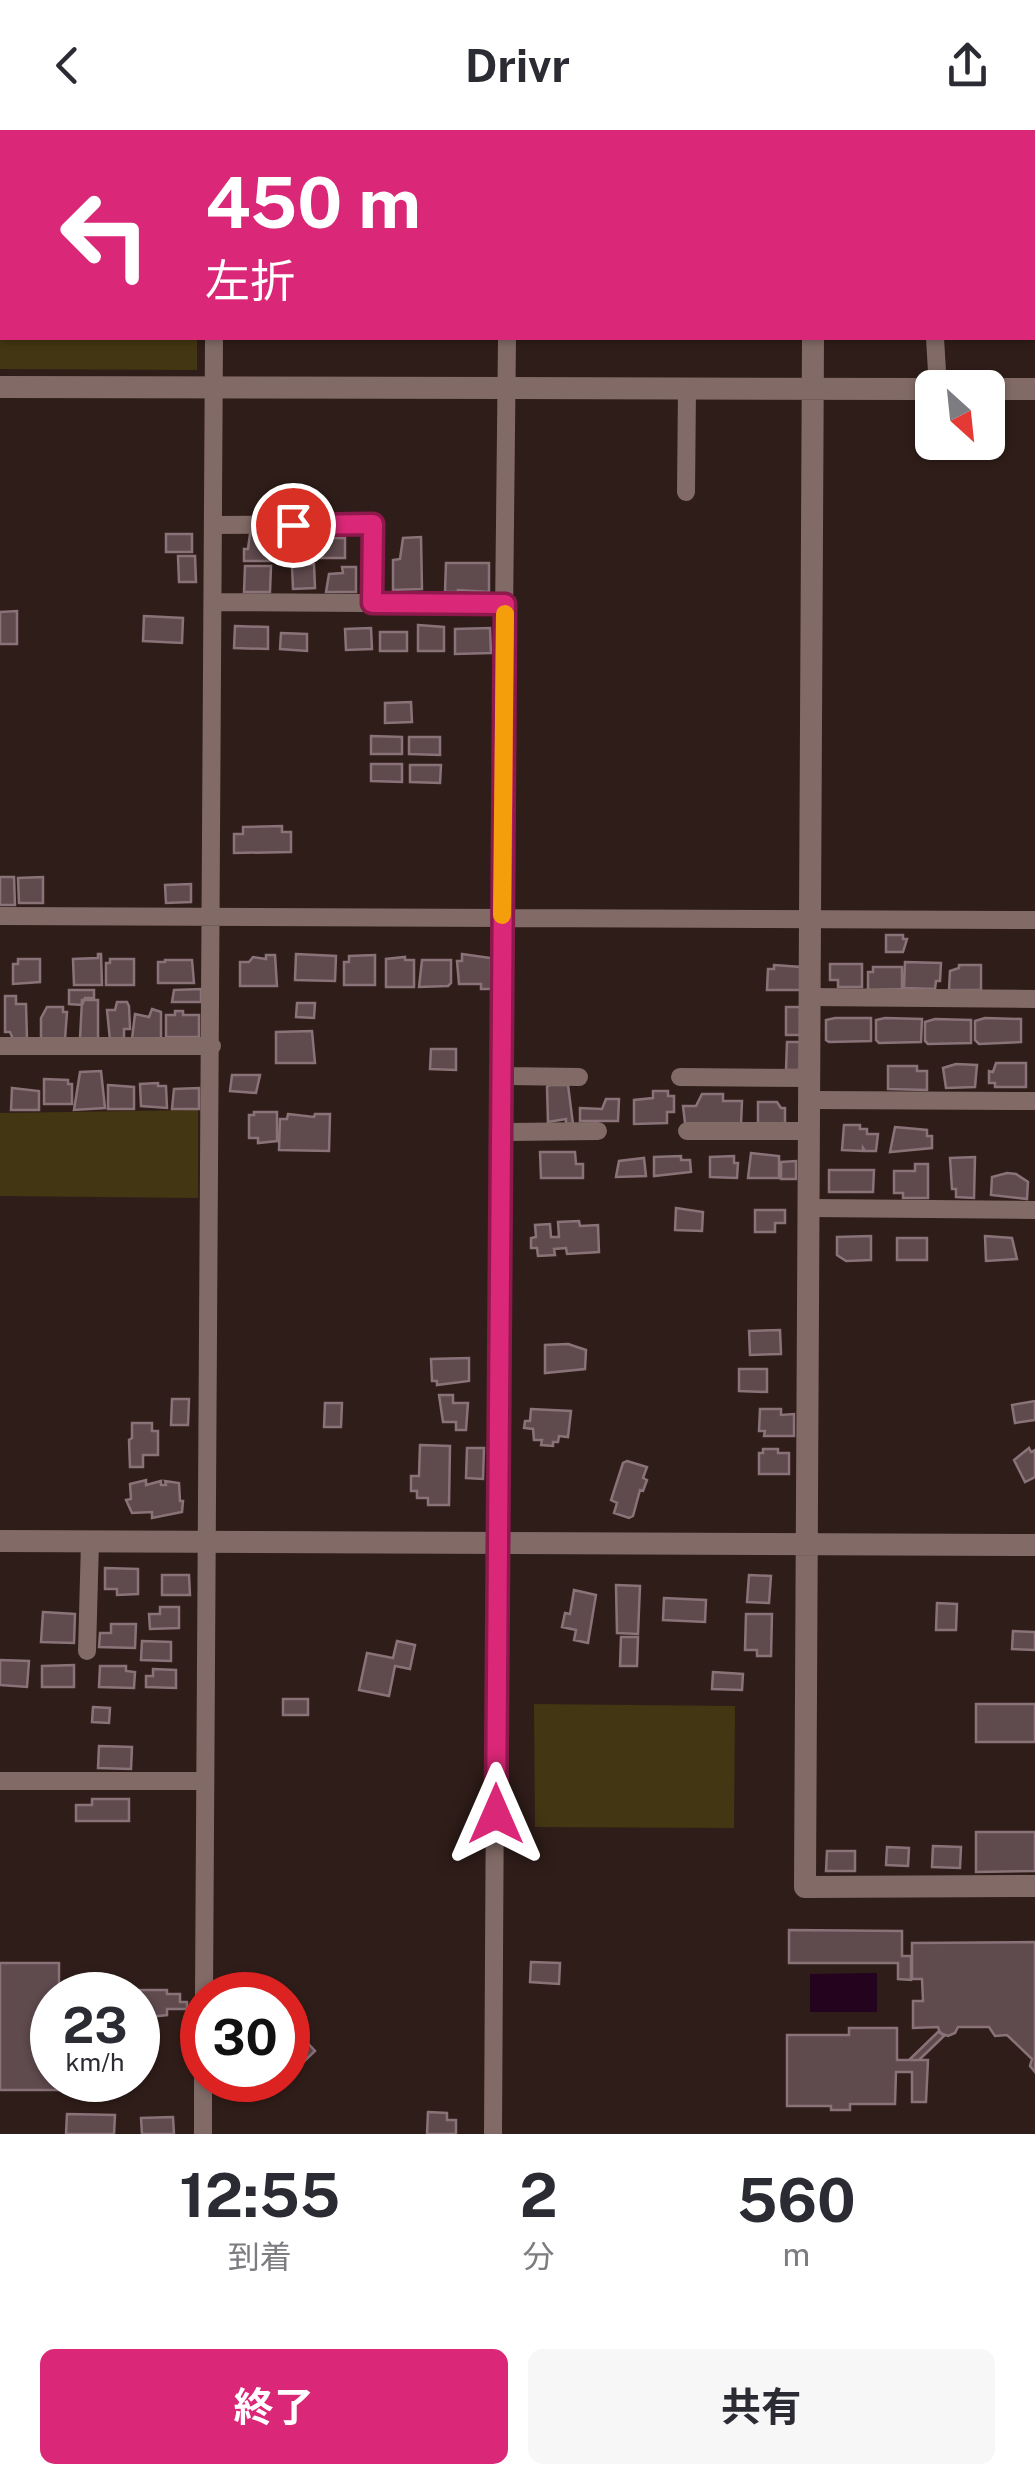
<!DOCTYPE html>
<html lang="ja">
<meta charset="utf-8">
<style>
:root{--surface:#fff;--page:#f7f7f7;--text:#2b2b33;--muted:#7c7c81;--accent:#db2777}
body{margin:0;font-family:"Public Sans","Noto Sans JP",sans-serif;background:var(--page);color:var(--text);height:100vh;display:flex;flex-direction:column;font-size:38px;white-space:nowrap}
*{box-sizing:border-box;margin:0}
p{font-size:32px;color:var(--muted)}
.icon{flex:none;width:55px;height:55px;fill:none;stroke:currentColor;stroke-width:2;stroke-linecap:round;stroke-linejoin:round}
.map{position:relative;height:2004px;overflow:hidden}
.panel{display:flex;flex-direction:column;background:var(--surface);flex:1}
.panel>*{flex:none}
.banner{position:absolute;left:0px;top:0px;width:1035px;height:210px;box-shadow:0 2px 8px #0004;background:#db2777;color:#fff;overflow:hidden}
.needle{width:65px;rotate:153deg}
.fabs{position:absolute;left:915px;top:240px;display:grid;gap:20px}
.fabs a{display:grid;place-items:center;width:90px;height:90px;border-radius:15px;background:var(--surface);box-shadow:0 2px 8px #0004;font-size:50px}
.speed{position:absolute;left:30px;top:1842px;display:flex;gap:20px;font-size:50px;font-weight:700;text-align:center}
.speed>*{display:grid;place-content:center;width:130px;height:130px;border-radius:50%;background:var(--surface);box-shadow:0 2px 8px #0004;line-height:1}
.speed small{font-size:25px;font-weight:400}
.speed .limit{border:15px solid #d22;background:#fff;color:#111}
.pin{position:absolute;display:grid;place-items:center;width:85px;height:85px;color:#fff;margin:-42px;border:5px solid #fff;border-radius:50%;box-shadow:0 2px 10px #0007}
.me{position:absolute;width:110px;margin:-55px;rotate:0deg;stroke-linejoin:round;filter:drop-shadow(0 0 8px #0008)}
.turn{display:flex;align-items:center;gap:35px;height:210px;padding:0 40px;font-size:45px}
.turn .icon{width:130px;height:130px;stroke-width:2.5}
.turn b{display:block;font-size:70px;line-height:85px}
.eta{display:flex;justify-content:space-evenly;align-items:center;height:170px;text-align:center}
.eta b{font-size:60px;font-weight:700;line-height:70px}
.button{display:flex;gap:20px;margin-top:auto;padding:20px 40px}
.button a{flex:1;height:115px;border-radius:15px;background:var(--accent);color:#fff;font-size:40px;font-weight:700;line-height:115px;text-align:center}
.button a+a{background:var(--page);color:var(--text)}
header{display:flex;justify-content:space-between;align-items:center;height:130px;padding:0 40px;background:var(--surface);font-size:45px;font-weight:700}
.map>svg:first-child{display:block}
.green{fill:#433612}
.water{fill:#23031d}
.building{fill:#5f4a4e;stroke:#8a7378;stroke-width:2.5}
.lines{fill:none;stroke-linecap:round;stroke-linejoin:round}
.minor{stroke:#826b67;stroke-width:18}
.tertiary{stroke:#826b67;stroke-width:22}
.route-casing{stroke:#8e194d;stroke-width:25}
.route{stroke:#db2777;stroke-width:18}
.slow{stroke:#f59e0b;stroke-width:18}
</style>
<header><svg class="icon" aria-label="back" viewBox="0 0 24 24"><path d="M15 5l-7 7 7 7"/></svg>Drivr<svg class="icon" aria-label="share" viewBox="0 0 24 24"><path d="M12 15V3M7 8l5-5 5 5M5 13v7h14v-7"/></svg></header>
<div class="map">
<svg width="1035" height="2004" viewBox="0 0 1035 2004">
<rect width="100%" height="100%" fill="#2f1d19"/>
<path class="green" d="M0,0H200L2,2V208H197V240L0,239Z
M198,980V1068L0,1066V983Z
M534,1574L735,1576L734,1698L535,1697Z"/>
<path class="water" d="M877,1843V1882H810V1844Z"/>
<path class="building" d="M166,404H192V422H166Z
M250,404H271V431H244V419H248Z
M315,407V430H286L285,408Z
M421,407L422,459L393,460V430L400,429L403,408Z
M321,408H345V428H320Z
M178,426H195L196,452H179Z
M446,433H489V462L458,460V462H445Z
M314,434L315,458L293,459L292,436Z
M245,436H271L270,462H244Z
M342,437H356V462H326L329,444L343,443Z
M17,481V514H0V482Z
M144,486L183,488L182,513L143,511Z
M418,495L444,497V521H418Z
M235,496L268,497V519L234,518Z
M371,498L372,519L346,520L345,499Z
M490,498L491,523L455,524V499Z
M380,502H407V521H380Z
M281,503L307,504V521L280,519Z
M411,572L412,592L385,593V573Z
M371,606L402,607V624H371Z
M409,607H440V625L409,624Z
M371,634H402V652L371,651Z
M410,635H441L440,653L410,652Z
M282,696V702H291V722L234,723V704H243V697Z
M0,747H14L15,775H0Z
M43,747V773H19L18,748Z
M191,754V772L166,773L165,755Z
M886,805H903V809H907L903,822H886Z
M98,824H101L102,855H74L73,829L98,828Z
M296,824L336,826L335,851L295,850Z
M462,824L491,828V859H481V854H459L457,831H462Z
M266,825H275L277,856H240V832H249L253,827L266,829Z
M375,825V855H344V832H349V826Z
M405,827V830H414V857H386V829Z
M18,829H40V852L13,854V834H18Z
M110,829H134V855H106V833H110Z
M165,830H192L194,853H158V832H165Z
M422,830H451V853L448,856L419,857Z
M905,832L941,833L940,851H936L935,859L904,858Z
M830,834H862V857H838V850H830Z
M774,835L801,837V860H767L768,839H774Z
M959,835H981V860H949L950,841L959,838Z
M873,837H902V859L868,860V842H873Z
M201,859V872H172L174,860Z
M69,860H94V868H85L82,875L69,874Z
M5,866H16V874H26L27,909H13L10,902H5Z
M82,870H98V909H80Z
M117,872H127L129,876L130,899H124V910H110L107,880H115Z
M297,873H315L314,888L296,887Z
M47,877H63V882H67L65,909H41V888Z
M786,877H800V905H786Z
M152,879L161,882V909H132L135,884L149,887Z
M175,881H183V885H199V907H166V885H175Z
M835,888H871V911L829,912L826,910V890Z
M885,888L922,889L921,912L879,913L876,910V890Z
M985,888L1021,889V912L979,914L975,910V891Z
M935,889L971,890V913L928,914L925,911V892Z
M312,901L315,933H276V902Z
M787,912H800V940H786Z
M431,919H456V940L430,939Z
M996,933H1026V957H995V953H989V941L993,942Z
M956,934L977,935L975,957L946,958L943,938Z
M888,936H917V941H927V960L888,959Z
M101,941L105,978L74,980L80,942Z
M232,945H260L256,963L230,961Z
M44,949L68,950V954H72V974H44Z
M158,953V956H166L167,978L141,976L140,954Z
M108,955L134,957V979H108Z
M549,955H568L573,994H566V989L548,992L547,957Z
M12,958L39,961V980H11Z
M199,958V979H172L174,959Z
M653,961H668V966H674V982H667V993L634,994V970L653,968Z
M702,964H723V971H742L741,994L685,993L683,976H696Z
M606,969H619L618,991H580V978L602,979Z
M758,972H777L781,978H785V994L758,993Z
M254,982H277V1011L258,1013V1008H249V985H254Z
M288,984L314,987L315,984H330L329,1021L279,1020L280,989H287Z
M844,995H860V999H867V1004H878L876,1021H865L863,1018V1021L842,1020Z
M895,997L927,1000V1006H932V1018L890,1022Z
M540,1022H575L576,1034H583V1048H541Z
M751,1023L779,1026V1048H748Z
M681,1026V1030H690L691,1042L654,1046V1027Z
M734,1026V1033H738L737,1048L710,1047V1027Z
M975,1027L974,1068L956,1067V1059H952L950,1028Z
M644,1028L646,1046L616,1047L619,1031Z
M796,1031V1049H781V1032Z
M915,1034H928V1068H903V1063H894V1041H915Z
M829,1040H874L873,1062H829Z
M1007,1043L1016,1044L1028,1052L1027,1069L991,1065L992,1047Z
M676,1078L703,1082L702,1101L675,1100Z
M755,1080H785V1093H775V1102H755Z
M579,1091L580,1096L598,1095L599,1122L567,1124L566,1118L554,1119L555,1125L538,1126L537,1118H531V1108L536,1107L535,1095L550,1094L551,1107H559L558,1092Z
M871,1106V1130L846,1131L837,1125V1107Z
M985,1106L1012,1108L1017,1129L986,1131Z
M897,1108H927V1130H897Z
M780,1200L781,1224L750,1225L749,1201Z
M568,1214L586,1220L585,1239L545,1243V1215Z
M469,1228V1251L437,1255V1251H432L431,1229Z
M739,1239H767V1262L739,1261Z
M439,1265H453V1273H468L466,1300H456V1292H443Z
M172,1269H189L188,1295H171Z
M1035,1271V1290L1015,1293L1012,1275Z
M325,1273H342L341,1297H324Z
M531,1279L571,1281L568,1307L559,1306L558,1312H553V1316L541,1315L542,1310H534L533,1299L524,1298L525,1291H530Z
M760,1279H781V1285L794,1284V1306H764L765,1301H759Z
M132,1293H152V1301H158V1325H143V1337H130L129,1310L132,1308Z
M420,1315L450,1316L449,1375H428V1368H417V1361H411V1346H419Z
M467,1318H484L483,1349L466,1348Z
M1029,1318L1031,1322L1035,1320V1347L1025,1352L1014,1330Z
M763,1319H778V1323H789V1344H759V1323H763Z
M627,1331L647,1337L643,1348L647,1350L643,1361L640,1360L633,1386L629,1388L614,1383L617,1373L611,1370L623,1333Z
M146,1350V1355L161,1351V1355H166L165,1351L179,1353L180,1371H183L182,1382L152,1388V1382L132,1383L126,1370L131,1369L130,1354Z
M105,1438L138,1439V1464L117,1465V1459H105Z
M162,1445H189L190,1465H162Z
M749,1445L771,1446L769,1473L747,1472Z
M616,1455L640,1456L638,1504L617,1503Z
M574,1460L596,1465L588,1513L574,1510L576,1500L562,1497L565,1483L570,1484Z
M664,1468L706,1470L705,1492L663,1490Z
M937,1473L957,1474L956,1500H936Z
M160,1477H179V1498L150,1499L149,1484H160Z
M43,1482L75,1484L74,1513L41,1512Z
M746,1484H772L771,1526H757V1520H745Z
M111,1494H136L135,1518L99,1517L100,1503H111Z
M1013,1501L1035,1502V1520L1012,1519Z
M621,1507H638L637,1536H620Z
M142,1511L171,1512V1531L141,1530Z
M397,1511L415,1515L410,1539L395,1536L389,1566L359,1560L367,1523L393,1528Z
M0,1530L29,1531L27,1557L0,1555Z
M74,1535V1557H42V1536Z
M100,1536H126V1541L135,1542L134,1558L99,1557Z
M153,1539L176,1540V1558L146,1557V1546H153Z
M713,1542L743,1544L742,1560L712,1559Z
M283,1569H308V1585H283Z
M976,1574H1035V1612H976Z
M93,1577L110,1578L109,1593L92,1592Z
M99,1616L132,1617L131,1639L98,1638Z
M92,1669H129V1691H76V1675H92Z
M976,1702H1035V1741L976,1742Z
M933,1716L961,1717L960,1738L932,1737Z
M887,1717L909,1718L908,1736L886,1735Z
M827,1721H855V1741H826Z
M789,1800L902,1801V1826H911V1850L898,1849V1833H789Z
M1035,1812V1942L1030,1936L1032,1929L1007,1905L995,1906L989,1897H958L955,1903L948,1906L940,1903L938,1897L913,1898V1871H923L922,1849H912V1813Z
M531,1832L560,1833L559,1854L530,1852Z
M0,1833H59V1865H52V1950H59V1960H0Z
M136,1860H167V1864H180V1872H187V1879H167V1885L138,1888Z
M849,1898H897V1930H928L926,1972H912V1942H896L895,1974H850V1980H831V1976H787V1905H849Z
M939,1901L944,1906L919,1930H909Z
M303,1908L315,1921L294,1941L288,1935V1922Z
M239,1950H273V1964H239Z
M428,1982L447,1983V1990H456V2004H427Z
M67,1984L115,1985L114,2004H66Z
M173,1987L174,2004H142L141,1988Z"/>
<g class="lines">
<path class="minor" d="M215,2V0
M509,2V0
M935,208L938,258
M686,362L687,258
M213,395L373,394L372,473
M213,472L505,474
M0,786L1035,790
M810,867L1035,869
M0,916H212
M499,946L579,947
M680,947L809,948
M810,970L1035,971
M687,1001H810
M499,1002L598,1001
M810,1078L1035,1080
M87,1521L90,1412
M0,1651H205
M204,1865L214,208
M203,2004V1950
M493,2004L499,946L507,208"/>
<path class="tertiary" d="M814,2V0
M813,208L805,1757L1035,1756
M0,257L932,259
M988,259H1035
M0,1411L1035,1415"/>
</g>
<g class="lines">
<g class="route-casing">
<path id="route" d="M293,395L373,394L372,473L505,474L496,1684"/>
</g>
<use href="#route" class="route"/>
<path class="slow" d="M502,785L505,484"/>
</g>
</svg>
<div class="fabs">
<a><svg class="needle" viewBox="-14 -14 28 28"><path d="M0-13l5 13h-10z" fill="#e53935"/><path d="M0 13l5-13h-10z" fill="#7c7c81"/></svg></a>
</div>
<div class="speed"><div>23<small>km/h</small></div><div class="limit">30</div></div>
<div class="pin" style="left:293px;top:395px;background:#d93025"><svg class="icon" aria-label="arrive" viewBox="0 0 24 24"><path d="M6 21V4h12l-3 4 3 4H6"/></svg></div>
<svg class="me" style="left:496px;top:1684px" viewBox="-20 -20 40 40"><path d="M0-17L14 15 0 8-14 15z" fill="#db2777" stroke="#fff" stroke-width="4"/></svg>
<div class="banner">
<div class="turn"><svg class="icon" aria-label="left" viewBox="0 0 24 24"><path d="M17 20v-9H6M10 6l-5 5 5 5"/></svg><div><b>450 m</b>左折</div></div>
</div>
</div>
<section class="panel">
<div class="eta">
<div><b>12:55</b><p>到着</p></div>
<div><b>2</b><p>分</p></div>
<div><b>560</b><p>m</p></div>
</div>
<div class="button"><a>終了</a><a>共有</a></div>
</section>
